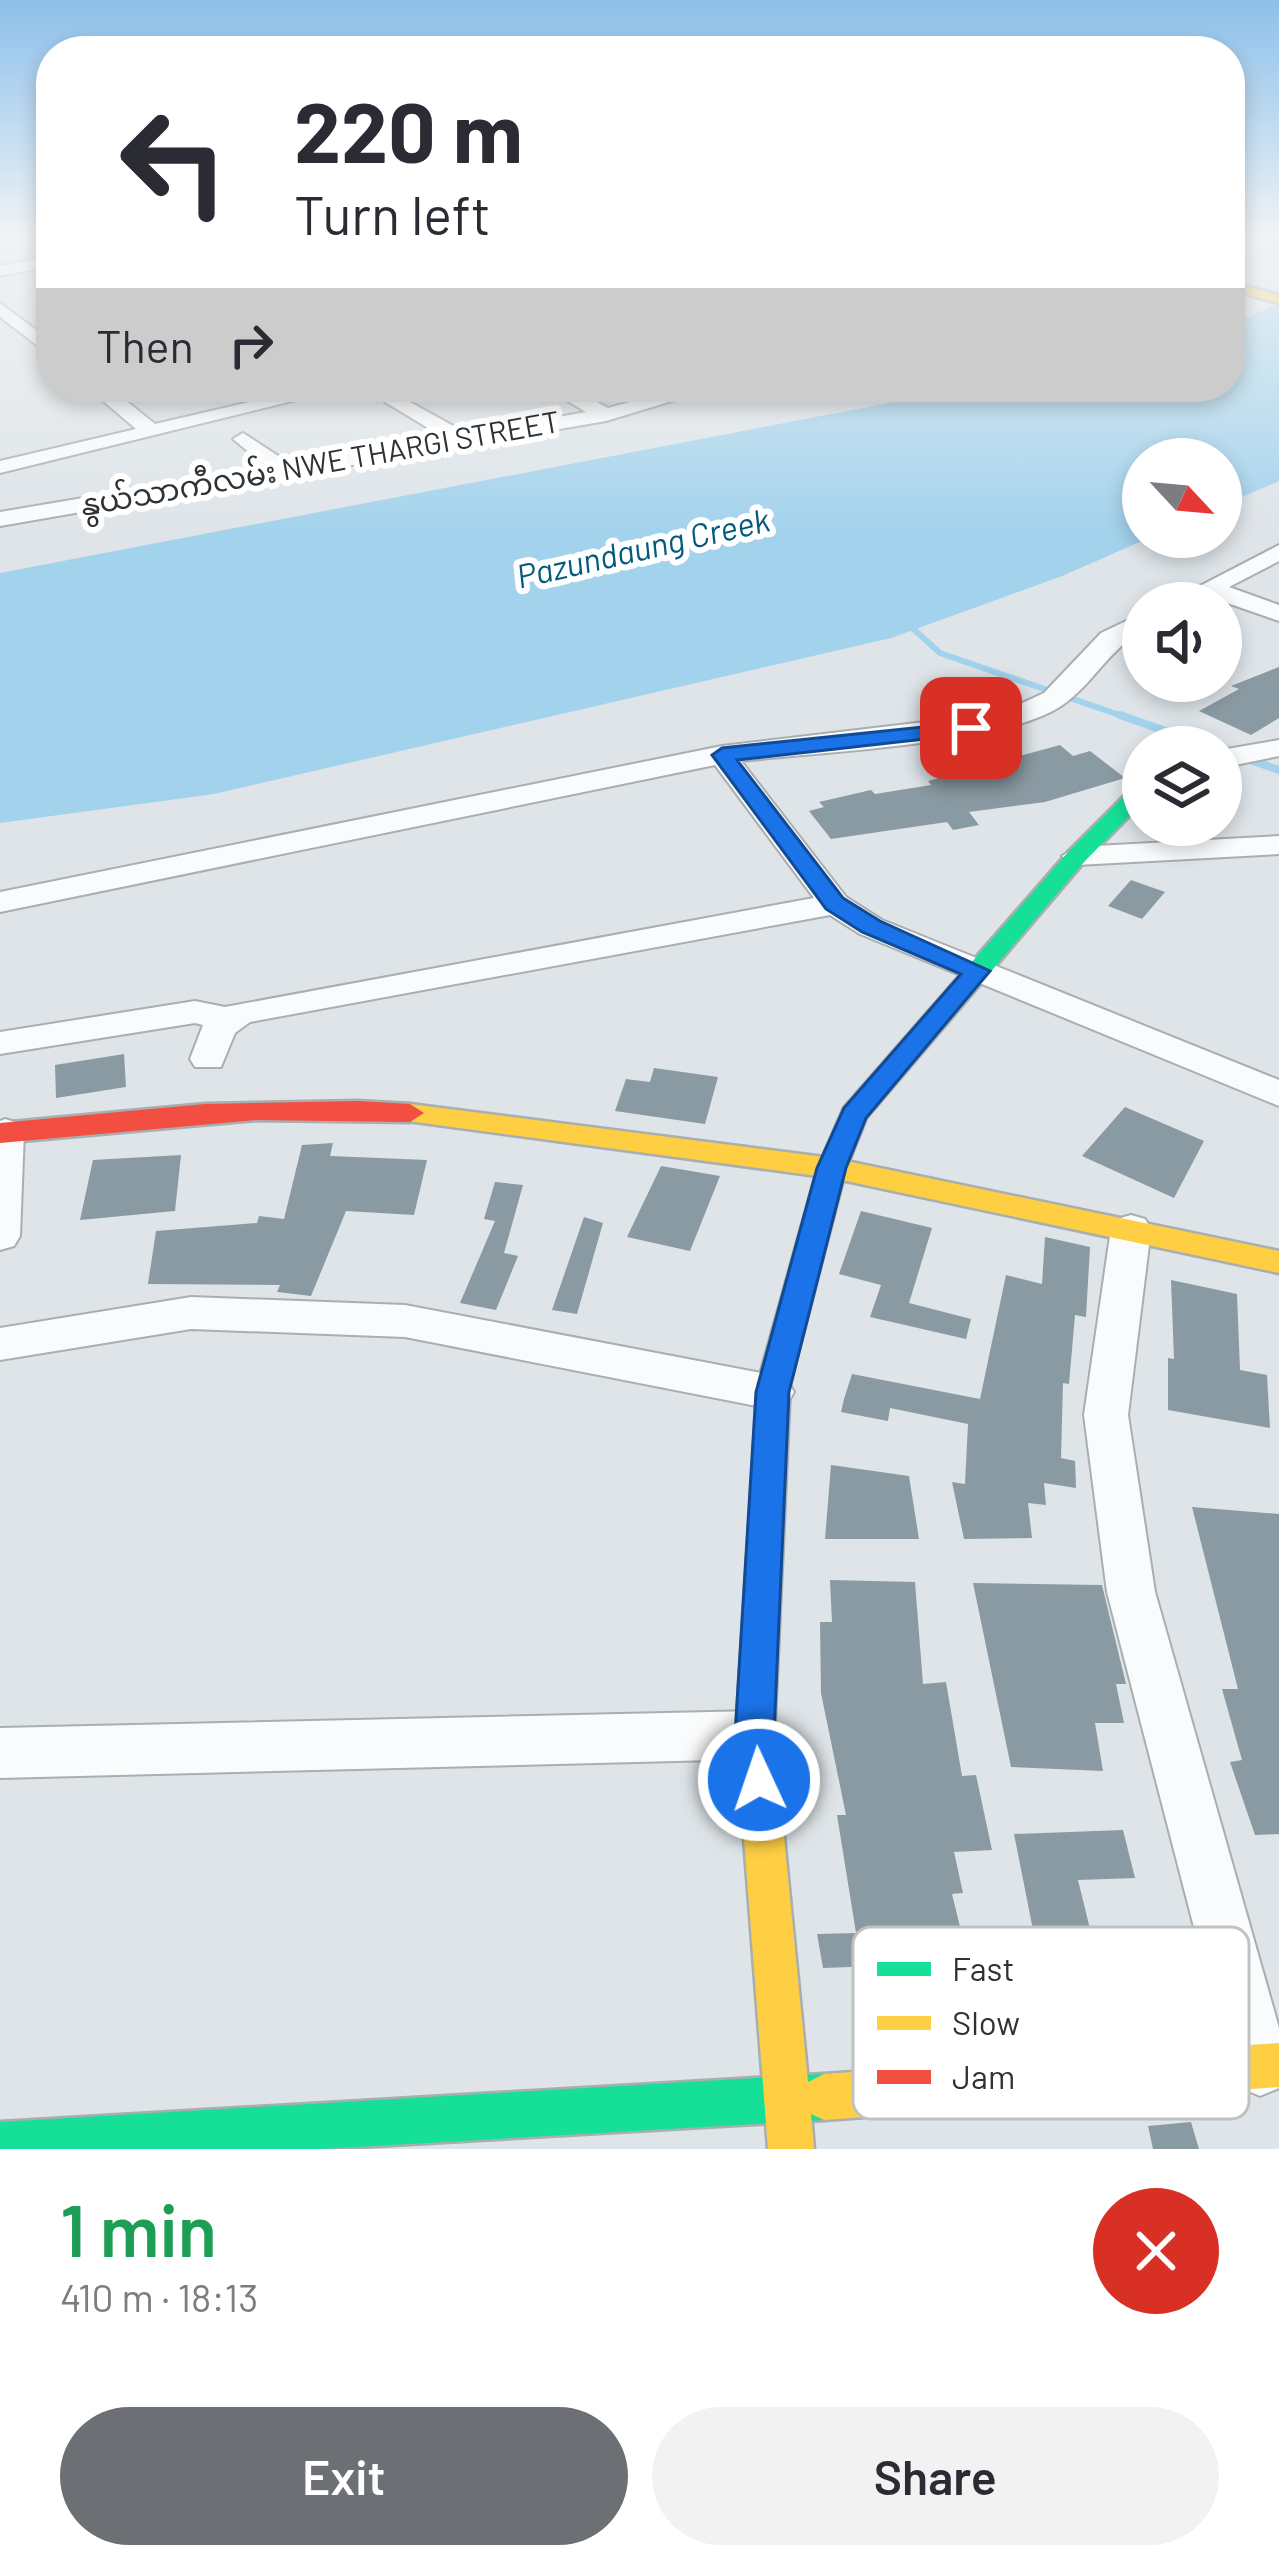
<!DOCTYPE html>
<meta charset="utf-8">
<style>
:root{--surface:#fff;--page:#f2f2f3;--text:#2b2b33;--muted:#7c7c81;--accent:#6c7074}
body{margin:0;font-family:Barlow,"Noto Sans Myanmar",sans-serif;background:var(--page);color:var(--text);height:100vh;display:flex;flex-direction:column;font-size:45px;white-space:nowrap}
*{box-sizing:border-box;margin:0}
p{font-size:39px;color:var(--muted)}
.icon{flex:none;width:66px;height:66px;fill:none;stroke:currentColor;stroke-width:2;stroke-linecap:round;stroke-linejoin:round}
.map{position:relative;height:2149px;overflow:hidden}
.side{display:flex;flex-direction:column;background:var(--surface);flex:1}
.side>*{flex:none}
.hud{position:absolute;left:36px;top:36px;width:1209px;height:366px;border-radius:48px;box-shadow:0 6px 18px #0003;background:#fff;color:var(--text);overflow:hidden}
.needle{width:78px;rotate:116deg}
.buttons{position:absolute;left:1122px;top:438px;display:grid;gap:24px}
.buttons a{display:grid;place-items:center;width:120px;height:120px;border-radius:50%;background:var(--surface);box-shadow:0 6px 18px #0003;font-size:60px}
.pin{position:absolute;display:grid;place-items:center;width:102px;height:102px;color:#fff;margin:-51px;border-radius:24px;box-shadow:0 6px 18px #0006}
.me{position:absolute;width:132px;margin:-66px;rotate:357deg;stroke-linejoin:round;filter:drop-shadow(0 0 9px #0008)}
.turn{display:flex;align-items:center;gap:42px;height:252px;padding:0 60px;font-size:54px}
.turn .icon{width:156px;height:156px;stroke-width:2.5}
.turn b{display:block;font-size:84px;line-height:102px}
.then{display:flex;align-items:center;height:114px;padding:0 60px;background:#0003;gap:24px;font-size:45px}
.round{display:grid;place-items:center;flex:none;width:126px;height:126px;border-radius:63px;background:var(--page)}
.headline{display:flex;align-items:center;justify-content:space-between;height:204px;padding:0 60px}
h1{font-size:72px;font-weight:600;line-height:90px;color:#1e9e55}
.cta{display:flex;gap:24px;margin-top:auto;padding:24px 60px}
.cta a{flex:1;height:138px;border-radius:72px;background:var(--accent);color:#fff;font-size:48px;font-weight:600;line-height:138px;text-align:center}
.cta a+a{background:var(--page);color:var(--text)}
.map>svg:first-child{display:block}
.water{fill:#a2d2ec}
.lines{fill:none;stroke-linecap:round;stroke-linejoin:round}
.stream-far1{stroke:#a2d2ec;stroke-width:6}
.stream{stroke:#a2d2ec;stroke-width:8}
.building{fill:#8a9aa2}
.street-casing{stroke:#a9aeb0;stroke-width:4}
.fast-casing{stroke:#a9aeb0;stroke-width:5}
.slow-casing{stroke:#a9aeb0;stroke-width:5}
.jam-casing{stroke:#a9aeb0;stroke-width:5}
.street{fill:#fafbfc;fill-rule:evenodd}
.fast{fill:#16e098;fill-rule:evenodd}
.slow{fill:#ffcf43;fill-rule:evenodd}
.jam{fill:#f24e42;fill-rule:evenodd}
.route{fill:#1a73e8;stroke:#114b97;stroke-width:3}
.labels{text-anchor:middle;stroke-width:12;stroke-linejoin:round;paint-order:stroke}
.far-street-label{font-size:30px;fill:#2e3235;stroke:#fff}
.far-water-label{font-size:33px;font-style:italic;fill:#025b7d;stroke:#fff}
.key{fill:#fff;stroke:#c0c2c2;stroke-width:3}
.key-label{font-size:33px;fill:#2e3235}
</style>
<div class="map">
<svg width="1279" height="2149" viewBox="0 0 1279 2149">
<rect width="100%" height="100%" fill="#dee4e8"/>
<path class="water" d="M1279,304V481L1221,506V459H1143V537H1151L1062,576L891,638L214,794L0,823V573L973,387H1230V324Z"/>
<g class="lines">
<path class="stream-far1" d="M908,624L940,653L1128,718"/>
<path class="stream" d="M1120,715L1211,747
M1221,750L1279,770"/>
</g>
<path class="building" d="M1279,667V718L1251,735L1199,711L1239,689L1231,686Z
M1060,745L1073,756L1090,751L1125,778L1045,802L969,812L979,825L953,830L947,822L831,839L809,811L824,807L819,802L871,790L875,794L931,785L928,781Z
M1131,880L1165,892L1142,919L1108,906Z
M124,1054L126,1087L56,1098L55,1065Z
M654,1068L718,1077L705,1124L615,1111L626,1079L650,1082Z
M1125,1107L1204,1141L1174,1198L1082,1156Z
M333,1143L330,1156L427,1160L414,1215L346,1211L311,1296L277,1292L280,1285L148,1284L156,1231L257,1223L259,1216L284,1219L302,1145Z
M181,1155L175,1211L80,1220L93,1160Z
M661,1166L720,1176L690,1251L627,1237Z
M495,1182L523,1185L504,1253L518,1256L496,1310L460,1303L495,1221L484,1219Z
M861,1211L932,1228L909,1303L971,1319L966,1339L870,1317L881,1285L839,1274Z
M584,1217L603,1223L577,1314L552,1310Z
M1045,1237L1090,1247L1086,1317L1075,1315L1069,1384L1063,1383L1061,1458L1075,1461L1076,1488L1044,1483L1046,1505L1028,1503L1032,1538L964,1539L952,1482L965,1484L968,1424L890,1408L888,1421L841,1412L844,1399L852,1374L980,1399L1006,1275L1042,1284Z
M1171,1280L1237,1294L1240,1370L1267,1375L1270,1428L1168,1410V1358L1174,1359Z
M831,1465L909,1476L919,1539H825Z
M1192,1507L1279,1514V1834L1255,1835L1230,1762L1242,1760L1222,1689H1238Z
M830,1580L915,1582L923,1684L946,1682L962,1776L976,1775L992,1850L954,1852L963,1893L952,1894L961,1931H952L959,1963L823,1968L817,1934L856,1933L837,1815H846L821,1693L820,1622H832Z
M973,1583L1102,1585L1126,1684H1116L1124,1723H1095L1103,1771L1011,1767Z
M1123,1830L1135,1878L1078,1880L1090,1929L1138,1926L1146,1970L1199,1967L1214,2022L1053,2031L1014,1834Z
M1191,2122L1199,2149H1153L1148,2126Z"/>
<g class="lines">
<g class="street-casing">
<path id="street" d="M51,256V266L0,276V266Z
M0,303L51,341V356L0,317Z
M87,387H109L155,424L314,387H349L0,473V461L136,429Z
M544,387H569L608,408L686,387H718L606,421L0,526V512L267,467L233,439L243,433L289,463L443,437L385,402V394L392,392L466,433L586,412Z
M1279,545V561L1229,587L1279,605V621L1210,597L1198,603H1167Z
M1143,613V631C1108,649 1093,685 1061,706C1003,745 818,752 741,761L846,897L882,920L1279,1080V1106L860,934L830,915L250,1022L235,1033L221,1067H195L190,1059L203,1025L195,1023L0,1054V1032L195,1001L225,1007L814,898L715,765L0,912V892L722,746L1001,713L1044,693L1101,633Z
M1279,740V756L1221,768V750Z
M1279,836V854L1077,865L1062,856L1077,847Z
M5,1119L18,1123L24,1132L20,1236L14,1246L0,1250V1121Z
M1131,1215L1145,1219L1151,1229L1128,1415L1155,1592L1279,2028V2088L1260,2096L1239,2087L1230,2066L1107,1592L1084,1415L1111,1229L1117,1219Z
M191,1297L405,1305L772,1375L787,1380L794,1392L787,1404L772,1409L405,1337L191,1329L0,1360V1328Z
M755,1711L773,1718L781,1735L773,1752L755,1759L0,1778V1728Z"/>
</g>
<g class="fast-casing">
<path id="fast" d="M1143,783V802L1085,861L866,1118L846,1168L790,1383L785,1392L774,1396L763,1392L758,1383L818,1168L844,1108L1069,851L1135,785Z
M824,2074L840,2081L847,2097L840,2113L824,2120L323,2149H0V2122Z"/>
</g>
<g class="slow-casing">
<path id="slow" d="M1230,282L1279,295V303L1230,290Z
M410,1104L832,1158L1279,1251V1273L832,1178L400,1120L396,1113Z
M774,1370L785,1374L790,1383L774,1735L808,2082L824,2074L1279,2043V2087L824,2120L811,2114L814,2149H768L736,1735L758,1383L763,1374Z"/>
</g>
<g class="jam-casing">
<path id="jam" d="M358,1101L410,1104L424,1113L410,1122L256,1120L0,1143V1123L205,1104Z"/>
</g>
<use href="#street" class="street"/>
<use href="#fast" class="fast"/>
<use href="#slow" class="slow"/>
<use href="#jam" class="jam"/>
</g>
<linearGradient id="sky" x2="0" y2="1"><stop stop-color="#8cc0ea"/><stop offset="0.44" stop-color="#f0f3f5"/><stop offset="1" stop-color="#f0f3f5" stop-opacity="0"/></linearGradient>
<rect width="1279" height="535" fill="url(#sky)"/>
<path class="route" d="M971,722L979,724V733L737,760L843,898L880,921L990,971L866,1118L846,1168L789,1392L774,1735L779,1780L773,1794L759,1800L745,1794L735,1735L756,1392L817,1168L844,1108L961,974L862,932L826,909L712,755L722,748Z"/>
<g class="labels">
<g class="far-street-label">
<text transform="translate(320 464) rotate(-10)" y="10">နွယ်သာကီလမ်း NWE THARGI STREET</text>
</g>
<g class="far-water-label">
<text transform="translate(643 548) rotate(-13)" y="12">Pazundaung Creek</text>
</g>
</g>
<rect x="853" y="1927" width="396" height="192" rx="18" class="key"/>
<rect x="877" y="1962" width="54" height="14" fill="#16e098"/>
<rect x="877" y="2016" width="54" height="14" fill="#ffcf43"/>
<rect x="877" y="2070" width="54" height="14" fill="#f24e42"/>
<g class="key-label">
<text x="952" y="1981">Fast</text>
<text x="952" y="2035">Slow</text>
<text x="952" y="2089">Jam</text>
</g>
</svg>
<div class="buttons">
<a><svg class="needle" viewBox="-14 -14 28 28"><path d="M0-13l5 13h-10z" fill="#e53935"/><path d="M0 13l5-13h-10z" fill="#7c7c81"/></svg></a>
<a><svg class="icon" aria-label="sound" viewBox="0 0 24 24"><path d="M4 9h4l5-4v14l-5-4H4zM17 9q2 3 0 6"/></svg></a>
<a><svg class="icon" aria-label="layers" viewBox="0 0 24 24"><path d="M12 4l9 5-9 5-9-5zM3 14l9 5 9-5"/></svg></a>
</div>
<div class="pin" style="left:971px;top:728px;background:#d93025"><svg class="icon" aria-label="arrive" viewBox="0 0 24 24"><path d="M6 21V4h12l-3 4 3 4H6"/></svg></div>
<svg class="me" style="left:759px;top:1780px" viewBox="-20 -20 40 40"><circle r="17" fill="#1a73e8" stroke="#fff" stroke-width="3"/><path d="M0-11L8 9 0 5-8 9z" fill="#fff"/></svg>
<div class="hud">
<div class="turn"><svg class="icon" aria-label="left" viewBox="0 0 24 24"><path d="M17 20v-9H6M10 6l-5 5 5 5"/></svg><div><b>220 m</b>Turn left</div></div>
<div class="then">Then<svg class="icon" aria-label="right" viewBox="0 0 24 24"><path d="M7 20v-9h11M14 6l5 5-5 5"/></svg></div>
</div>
</div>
<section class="side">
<div class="headline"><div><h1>1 min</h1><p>410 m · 18:13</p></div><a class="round" style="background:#d93025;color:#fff"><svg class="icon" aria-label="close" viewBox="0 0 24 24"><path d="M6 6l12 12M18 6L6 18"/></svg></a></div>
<div class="cta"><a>Exit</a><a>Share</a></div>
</section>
